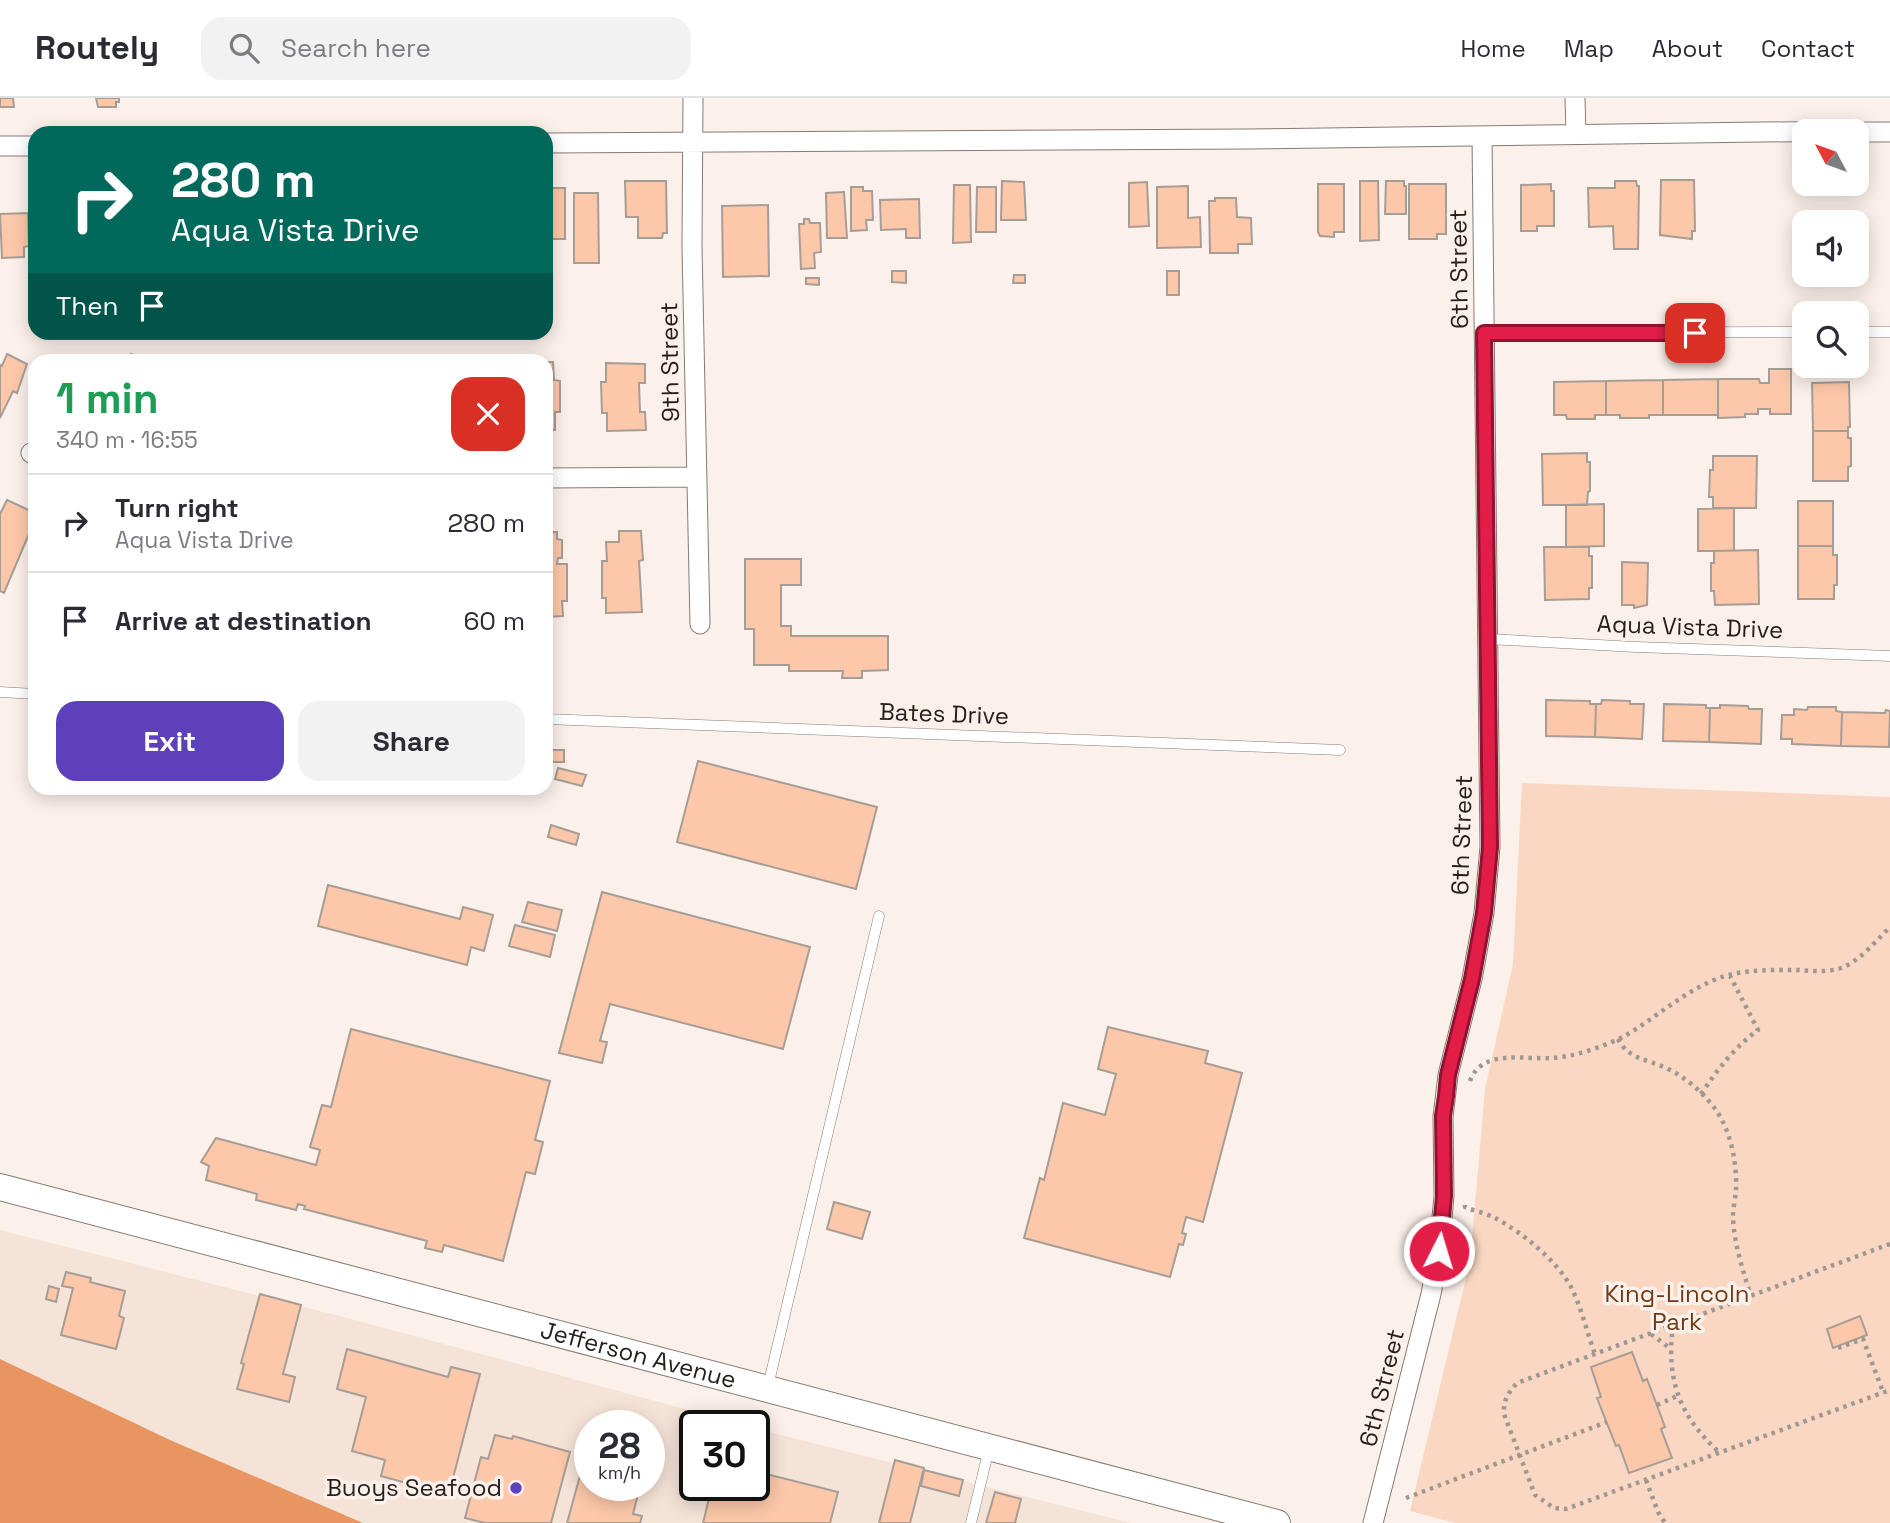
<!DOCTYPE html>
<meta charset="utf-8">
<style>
:root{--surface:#fff;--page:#f2f2f3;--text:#2b2b33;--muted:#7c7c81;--line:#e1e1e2;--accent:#5d41ba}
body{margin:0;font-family:"Space Grotesk",sans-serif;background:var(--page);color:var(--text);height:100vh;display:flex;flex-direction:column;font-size:26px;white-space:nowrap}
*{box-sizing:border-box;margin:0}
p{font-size:23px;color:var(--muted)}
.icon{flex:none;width:38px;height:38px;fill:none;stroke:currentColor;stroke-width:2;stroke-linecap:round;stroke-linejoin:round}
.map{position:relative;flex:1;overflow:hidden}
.panel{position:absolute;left:28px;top:256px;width:525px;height:441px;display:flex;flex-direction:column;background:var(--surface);border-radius:21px;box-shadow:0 4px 18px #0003}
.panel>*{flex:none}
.guide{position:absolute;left:28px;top:28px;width:525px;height:214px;border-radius:21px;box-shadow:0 4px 18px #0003;background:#00695c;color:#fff;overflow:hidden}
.needle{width:46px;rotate:311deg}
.tools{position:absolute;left:1792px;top:21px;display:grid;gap:14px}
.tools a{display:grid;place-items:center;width:77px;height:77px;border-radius:14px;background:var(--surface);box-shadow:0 4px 18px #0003;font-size:35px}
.speed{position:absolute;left:574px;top:1312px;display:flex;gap:14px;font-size:35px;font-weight:700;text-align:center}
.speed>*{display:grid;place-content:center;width:91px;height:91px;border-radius:50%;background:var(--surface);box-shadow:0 4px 18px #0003;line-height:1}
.speed small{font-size:18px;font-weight:400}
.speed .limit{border:4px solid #111;border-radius:10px;background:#fff;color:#111}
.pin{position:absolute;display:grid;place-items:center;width:60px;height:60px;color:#fff;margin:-30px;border-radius:14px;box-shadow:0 4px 10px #0006}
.me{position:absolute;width:77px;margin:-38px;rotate:5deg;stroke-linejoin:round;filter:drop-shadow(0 0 5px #0008)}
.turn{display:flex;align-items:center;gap:24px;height:147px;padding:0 28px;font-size:32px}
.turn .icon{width:91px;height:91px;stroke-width:2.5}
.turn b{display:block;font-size:49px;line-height:60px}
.then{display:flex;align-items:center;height:66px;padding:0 28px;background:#0003;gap:14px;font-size:26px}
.round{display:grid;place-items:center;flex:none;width:74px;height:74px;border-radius:21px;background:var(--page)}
.summary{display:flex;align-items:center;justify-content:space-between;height:119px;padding:0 28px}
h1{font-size:42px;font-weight:700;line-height:52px;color:#1e9e55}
.cta{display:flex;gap:14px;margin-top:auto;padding:14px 28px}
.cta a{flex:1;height:80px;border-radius:21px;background:var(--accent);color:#fff;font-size:28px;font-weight:700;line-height:80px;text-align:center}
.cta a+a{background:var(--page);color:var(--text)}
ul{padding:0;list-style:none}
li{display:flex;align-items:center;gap:21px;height:98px;padding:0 28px;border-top:2px solid var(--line)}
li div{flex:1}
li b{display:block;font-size:26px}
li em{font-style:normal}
header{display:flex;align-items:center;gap:42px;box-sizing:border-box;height:98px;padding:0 35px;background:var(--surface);border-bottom:2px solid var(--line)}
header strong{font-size:33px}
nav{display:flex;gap:38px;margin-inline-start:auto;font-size:24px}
.search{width:490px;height:63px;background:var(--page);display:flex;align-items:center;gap:18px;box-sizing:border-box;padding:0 24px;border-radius:21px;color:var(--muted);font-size:26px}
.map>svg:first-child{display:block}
.built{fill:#f6e3d8;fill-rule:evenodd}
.green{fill:#fad7c3}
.water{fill:#e99561}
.building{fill:#fdc8a9;stroke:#a79d97;stroke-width:2}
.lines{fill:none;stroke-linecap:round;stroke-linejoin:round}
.lane-casing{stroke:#857b75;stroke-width:11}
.street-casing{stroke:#857b75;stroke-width:21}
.secondary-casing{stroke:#857b75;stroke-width:28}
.path{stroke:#a09792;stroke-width:4.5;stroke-dasharray:3.5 5;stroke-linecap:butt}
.lane{stroke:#fff;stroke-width:10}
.street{stroke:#fff;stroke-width:19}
.secondary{stroke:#fff;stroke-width:26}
.route-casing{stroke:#92132f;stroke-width:18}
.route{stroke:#e11d48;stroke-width:12}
.poi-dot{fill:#5d41ba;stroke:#fcf0ea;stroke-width:2.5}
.labels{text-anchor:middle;stroke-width:7;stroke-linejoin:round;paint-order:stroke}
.street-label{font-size:24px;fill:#241f1d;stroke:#fcf0ea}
.park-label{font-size:24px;fill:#723b16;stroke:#fcf0ea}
.poi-label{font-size:24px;fill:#241f1d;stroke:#fcf0ea;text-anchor:end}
</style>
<header>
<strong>Routely</strong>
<div class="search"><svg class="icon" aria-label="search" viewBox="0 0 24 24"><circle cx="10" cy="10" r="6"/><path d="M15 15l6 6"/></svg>Search here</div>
<nav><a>Home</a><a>Map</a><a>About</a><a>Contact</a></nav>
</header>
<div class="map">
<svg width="1890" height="1425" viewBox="0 0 1890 1425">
<rect width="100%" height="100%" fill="#fcf0ea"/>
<path class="built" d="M0,1132L355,1222L748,1328H695V1388H754V1330L1130,1425H0ZM590,1328H649V1388H590Z"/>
<path class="green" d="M1522,685L1890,699V1425H1455L1410,1413L1470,1163L1485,991L1513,866Z"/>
<path class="water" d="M0,1261L170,1342L363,1425H0Z"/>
<path class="building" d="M0,0H13L14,9H0Z
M96,0H119V4H116V9H98Z
M1661,82H1694L1695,133H1692V141L1660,137Z
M625,83H666L667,135H663L662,140H638V119H626Z
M1002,83L1024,84L1026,122H1001Z
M1360,83H1378L1379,142L1360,143Z
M1386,83H1404V88H1406V116H1385Z
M1615,83H1636L1637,88H1639L1638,151H1614L1613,128L1589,129L1588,90H1615Z
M1147,84L1149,128L1129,129V85Z
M1318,86H1344V134H1334V139L1320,138L1318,134Z
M1409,86H1446V136H1437V141H1409Z
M1551,86V93H1554V128H1537V133H1521V87Z
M954,87H970L971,144L953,145Z
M1188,88V120L1200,119L1201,149L1157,150V89Z
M851,89H863V93H872L873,122H866L867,132L851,133Z
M977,89H996V134H976Z
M546,90H565V141H546Z
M844,94L847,140H827L826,95Z
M574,95H598L599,165H574Z
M1215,100H1236L1237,119L1251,120L1252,146H1238V155H1210L1209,103H1215Z
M919,101L920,140H906V131L881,132L880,102Z
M768,107L769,178L723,179L722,108Z
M28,115L29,148L24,149V159L2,160L0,116Z
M804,121H809L810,125H820L821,154L814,155L815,170L801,171L799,126H804Z
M892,173H906V185L892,184Z
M1167,173H1179V197H1167Z
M1014,177H1025V185H1013Z
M806,180H819V187L806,186Z
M7,256L27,266L17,295L13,293L0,320V267L2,268Z
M131,256L147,262H128Z
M546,264H553L554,282L560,283V314H555V332H546Z
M606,265L645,266V285H639L640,314H645L646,332L607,333V315H602L601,284H606Z
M1769,271H1791V316H1770V311H1758V316H1745V319L1718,320V281H1759L1760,285H1769Z
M1718,281V317H1663V282Z
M1663,282V317H1649V320H1620V317H1606V283Z
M1606,283V317H1595V321H1567L1566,317H1554V284Z
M1849,284L1850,329H1848V333H1813L1812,285Z
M1813,333H1848V340H1851V368L1848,369V383H1813Z
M1587,355V364H1590V393L1588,394L1587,407H1543L1542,356Z
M1713,358H1757L1756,410H1713V399H1709L1710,372H1713Z
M7,402L35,415V430L34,433L31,431L4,495L0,493V416Z
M1798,403H1833V448H1798Z
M1604,406V448L1566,449V407Z
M1734,410V453H1698V411Z
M619,433H641L643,462L639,463L642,514L606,515V500H602V463H607L606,444H619Z
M546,434H557V441L562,442V460H558L557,466H567V503H562L563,518L546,519Z
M1798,448H1833V457H1837V487H1834V501H1798Z
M1544,449H1589V458H1592V490H1589V501L1545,502Z
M1758,452L1759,506L1715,507L1714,493H1711V465H1714V453Z
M745,461H801V487H781V528H791V538H888V572L862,573V580H842L843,573H789V567H754V531H745Z
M1622,464L1648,465L1647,507L1634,510V507H1622Z
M1546,602L1590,603V606H1596L1595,639L1546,638Z
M1602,602L1630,603V606H1644L1642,641L1595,639L1596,606H1601Z
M1664,606L1706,607V610H1710L1709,644L1663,643Z
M1720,607L1748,608L1749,611H1762L1761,646L1709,644L1710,610H1720Z
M1808,609H1836V613L1842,614L1841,648L1792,646V641H1781L1782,617H1794V611L1807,612Z
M1886,612L1890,613L1889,649L1841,648L1842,614L1885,615Z
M546,652H564V664H546Z
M698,663L877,709L856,791L677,744Z
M558,670L586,677L582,688L555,681Z
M551,727L579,736L576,747L548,739Z
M328,787L460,821L463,809L493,817L484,853L471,849L467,867L318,828Z
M602,794L810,849L783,951L610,906L600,943L607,944L602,965L559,955Z
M528,804L562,812L557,833L522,824Z
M515,827L555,837L550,859L509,848Z
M1108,929L1208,953L1205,965L1242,975L1203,1124L1186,1119L1182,1135L1186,1136L1183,1147L1179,1146L1170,1179L1024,1140L1040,1080L1044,1082L1063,1005L1105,1017L1116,976L1098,971Z
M351,931L550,983L535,1042L543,1044L535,1076L526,1074L503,1163L444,1147L442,1154L425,1150L427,1143L304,1111L305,1108L298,1106L296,1112L256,1102L257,1096L206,1082L209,1068L201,1064L216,1040L316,1067L320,1052L310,1049L322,1007L331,1009Z
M834,1104L870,1114L862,1141L827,1131Z
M66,1174L91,1180L90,1184L125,1193L119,1218L124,1220L116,1251L61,1237L73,1190L62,1188Z
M49,1188L59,1191L56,1204L46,1201Z
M260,1196L301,1207L283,1276L295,1279L289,1304L237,1291L244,1266L241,1265Z
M1860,1218L1867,1237L1833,1250L1827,1231Z
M347,1251L448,1279L451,1269L480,1276L452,1384L438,1394L381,1378L385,1362L352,1353L366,1299L337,1291Z
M1632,1254L1643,1283L1647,1281L1665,1329L1661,1331L1672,1360L1629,1375L1619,1347L1616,1348L1597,1300L1601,1299L1591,1269Z
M495,1337L512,1341L513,1338L570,1354L551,1425H485L465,1420L481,1359L488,1361Z
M589,1345L590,1388H640L633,1416L642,1418L640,1425H567Z
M649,1362L658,1364L652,1384L649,1383Z
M895,1362L924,1370L910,1425H879Z
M924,1372L963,1382L959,1398L921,1388Z
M754,1373L838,1394L830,1425H703L712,1388H754Z
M995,1394L1021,1401L1015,1425H986Z"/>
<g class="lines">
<g class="lane-casing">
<path id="lane" d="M1857,234H1890
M1484,235L1804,234
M1488,541L1636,549L1890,558
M0,594L35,596
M546,621L1340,652
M768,1288L879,818
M971,1425L989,1351"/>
</g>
<g class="street-casing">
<path id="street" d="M693,0L692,149L700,526
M1575,0L1576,36
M1857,34H1890
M546,45L1248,41L1845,33
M0,48H35
M31,355L35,357
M546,380L697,379
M1373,1425L1431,1196L1439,1153L1444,1098L1443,1019L1448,977L1472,881L1484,815L1490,749L1482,38"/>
</g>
<g class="secondary-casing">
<g id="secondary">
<path id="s1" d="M0,1089L1277,1425"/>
</g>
</g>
<path class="path" d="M1618,941C1628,961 1647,961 1666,970C1686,979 1706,997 1718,1015C1732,1038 1737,1066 1736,1093C1735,1101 1733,1111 1733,1119C1734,1146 1743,1173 1751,1198
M1470,983C1482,950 1525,962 1551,960C1574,959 1602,949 1623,939C1655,921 1682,894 1719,880C1744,871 1772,872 1798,872C1813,873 1832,875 1846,868C1862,860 1877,842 1890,829
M1701,996C1718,971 1734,950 1758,932L1730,878
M1465,1107V1109C1474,1113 1486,1115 1495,1120C1522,1134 1557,1163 1571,1189C1581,1208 1587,1235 1595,1256
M1890,1146L1517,1285C1508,1295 1503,1303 1504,1316L1535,1397L1554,1410L1566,1411L1890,1292
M1673,1227C1666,1282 1679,1318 1720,1355
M1651,1236L1671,1251
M1838,1250L1863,1241L1883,1294
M1657,1307L1677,1298
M1646,1382L1658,1414L1665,1425
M1406,1400L1607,1324"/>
<use href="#lane" class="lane"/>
<use href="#street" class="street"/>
<use href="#secondary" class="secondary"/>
</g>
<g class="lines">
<g class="route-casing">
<path id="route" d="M1439,1153L1444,1098L1443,1018L1446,998L1448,977L1472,881L1484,815L1490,749L1484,235H1695"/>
</g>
<use href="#route" class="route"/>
</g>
<circle class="poi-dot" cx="516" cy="1390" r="7"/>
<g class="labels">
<g class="street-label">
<text transform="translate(1459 171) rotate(-91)" y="8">6th Street</text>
<text transform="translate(670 264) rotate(-91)" y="8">9th Street</text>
<text transform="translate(1690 529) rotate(2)" y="8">Aqua Vista Drive</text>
<text transform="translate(944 616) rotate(2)" y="8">Bates Drive</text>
<text transform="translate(1462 737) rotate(-88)" y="8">6th Street</text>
<text dy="8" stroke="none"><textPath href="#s1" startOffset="660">Jefferson Avenue</textPath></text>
<text transform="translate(1382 1290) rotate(-76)" y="8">6th Street</text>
</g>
<g class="park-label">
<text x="1677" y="1204">King-Lincoln<tspan x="1677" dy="28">Park</tspan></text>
</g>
<g class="poi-label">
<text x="502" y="1398">Buoys Seafood</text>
</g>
</g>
</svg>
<div class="tools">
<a><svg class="needle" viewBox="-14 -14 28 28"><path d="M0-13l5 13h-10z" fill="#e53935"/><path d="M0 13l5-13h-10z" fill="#7c7c81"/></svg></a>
<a><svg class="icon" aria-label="sound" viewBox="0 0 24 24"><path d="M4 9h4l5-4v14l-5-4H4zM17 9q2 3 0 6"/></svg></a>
<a><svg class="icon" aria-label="search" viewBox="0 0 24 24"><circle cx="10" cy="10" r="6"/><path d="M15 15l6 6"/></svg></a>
</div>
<div class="speed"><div>28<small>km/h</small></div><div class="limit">30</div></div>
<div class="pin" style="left:1695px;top:235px;background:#d93025"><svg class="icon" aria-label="arrive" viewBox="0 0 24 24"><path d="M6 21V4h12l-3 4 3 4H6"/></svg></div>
<svg class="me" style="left:1439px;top:1153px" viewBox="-20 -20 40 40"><circle r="17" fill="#e11d48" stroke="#fff" stroke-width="3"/><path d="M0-11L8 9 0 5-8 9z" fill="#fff"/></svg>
<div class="guide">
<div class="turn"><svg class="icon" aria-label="right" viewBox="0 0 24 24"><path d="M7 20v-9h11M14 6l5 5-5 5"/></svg><div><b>280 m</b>Aqua Vista Drive</div></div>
<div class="then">Then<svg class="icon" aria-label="arrive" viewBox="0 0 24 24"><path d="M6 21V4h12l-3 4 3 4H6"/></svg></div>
</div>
<section class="panel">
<div class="summary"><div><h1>1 min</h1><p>340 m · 16:55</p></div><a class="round" style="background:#d93025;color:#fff"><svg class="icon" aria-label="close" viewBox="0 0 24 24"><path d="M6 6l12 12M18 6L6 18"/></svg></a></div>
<ul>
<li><svg class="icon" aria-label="right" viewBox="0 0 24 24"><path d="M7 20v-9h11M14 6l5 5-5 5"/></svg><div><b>Turn right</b><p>Aqua Vista Drive</p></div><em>280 m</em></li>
<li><svg class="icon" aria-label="arrive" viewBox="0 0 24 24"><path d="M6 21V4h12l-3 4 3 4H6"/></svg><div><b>Arrive at destination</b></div><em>60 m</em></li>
</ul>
<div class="cta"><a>Exit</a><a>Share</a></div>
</section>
</div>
